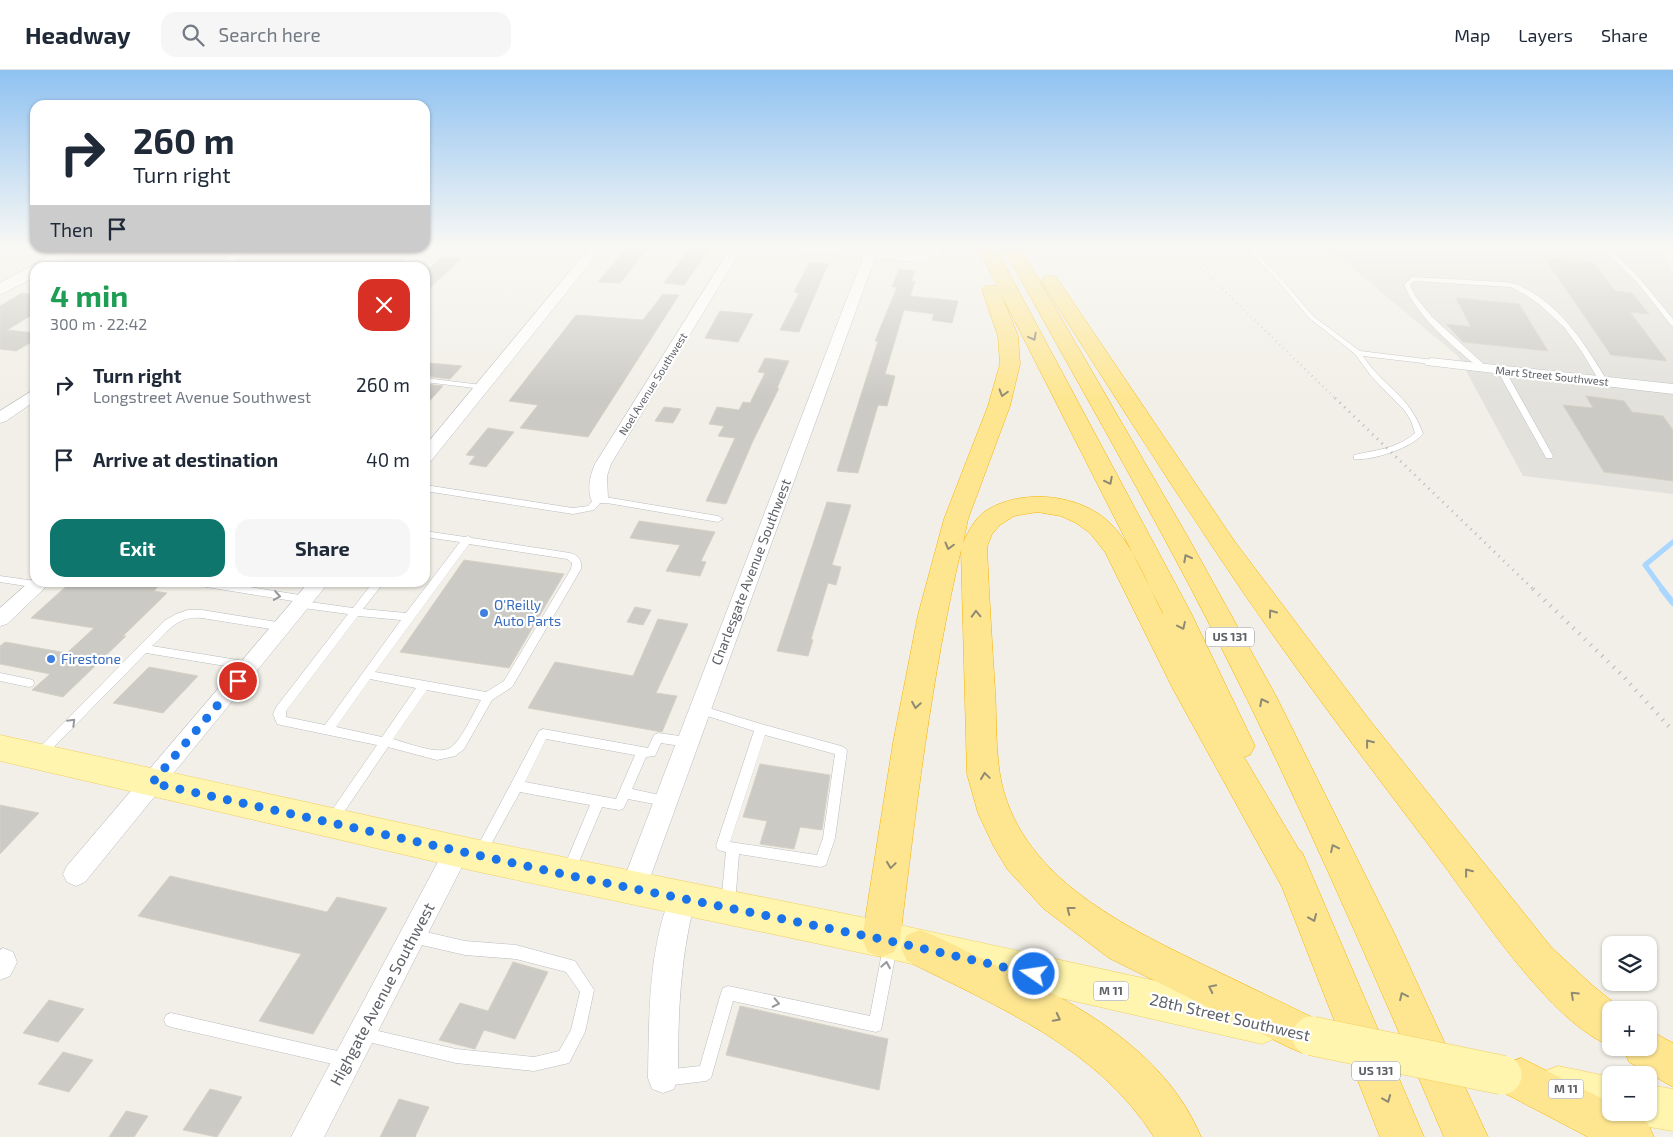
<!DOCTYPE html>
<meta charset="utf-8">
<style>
:root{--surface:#fff;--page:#f6f6f7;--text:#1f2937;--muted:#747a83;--line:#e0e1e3;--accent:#0f766e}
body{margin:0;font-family:"Exo 2",sans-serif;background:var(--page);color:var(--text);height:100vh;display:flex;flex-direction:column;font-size:19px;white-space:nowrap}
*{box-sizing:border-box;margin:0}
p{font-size:16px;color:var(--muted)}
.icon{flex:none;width:28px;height:28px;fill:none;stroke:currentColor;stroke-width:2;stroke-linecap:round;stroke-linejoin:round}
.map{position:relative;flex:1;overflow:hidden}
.sheet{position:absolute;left:30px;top:192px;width:400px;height:325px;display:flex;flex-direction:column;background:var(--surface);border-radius:15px;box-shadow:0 1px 4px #0004}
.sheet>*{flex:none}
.banner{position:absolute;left:30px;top:30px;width:400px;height:152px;border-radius:15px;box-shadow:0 1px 4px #0004;background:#fff;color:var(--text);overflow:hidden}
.controls{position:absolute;left:1602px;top:866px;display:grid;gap:10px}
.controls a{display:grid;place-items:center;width:55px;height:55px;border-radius:10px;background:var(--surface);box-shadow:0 1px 4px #0004;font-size:25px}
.pin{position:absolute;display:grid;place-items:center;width:42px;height:42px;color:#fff;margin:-21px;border:2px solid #fff;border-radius:50%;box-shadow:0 1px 5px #0007}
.me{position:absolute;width:55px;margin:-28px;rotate:283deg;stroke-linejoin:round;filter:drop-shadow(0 0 4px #0008)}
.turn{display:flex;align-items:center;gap:18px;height:105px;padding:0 20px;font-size:22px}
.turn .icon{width:65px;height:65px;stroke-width:2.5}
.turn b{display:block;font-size:35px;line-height:42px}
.then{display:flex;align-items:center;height:48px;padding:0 20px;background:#0003;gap:10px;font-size:19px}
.round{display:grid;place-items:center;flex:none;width:52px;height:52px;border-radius:15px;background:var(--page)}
.summary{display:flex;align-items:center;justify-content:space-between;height:85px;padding:0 20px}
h1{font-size:30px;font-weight:700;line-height:38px;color:#1e9e55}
.action{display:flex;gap:10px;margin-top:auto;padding:10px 20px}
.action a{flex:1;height:58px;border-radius:15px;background:var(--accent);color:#fff;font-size:20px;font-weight:700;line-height:58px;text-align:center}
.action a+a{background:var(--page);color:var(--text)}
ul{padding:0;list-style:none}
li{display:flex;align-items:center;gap:15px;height:75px;padding:0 20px}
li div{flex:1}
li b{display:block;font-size:19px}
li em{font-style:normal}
header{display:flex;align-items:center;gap:30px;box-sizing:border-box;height:70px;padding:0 25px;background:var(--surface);border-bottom:1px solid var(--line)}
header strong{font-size:24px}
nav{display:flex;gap:28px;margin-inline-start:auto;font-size:18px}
.search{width:350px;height:45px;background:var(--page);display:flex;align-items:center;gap:12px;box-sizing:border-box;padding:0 18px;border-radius:15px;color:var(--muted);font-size:19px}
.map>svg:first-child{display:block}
.industrial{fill:#e2e1db}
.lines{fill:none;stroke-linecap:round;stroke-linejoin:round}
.stream-far1{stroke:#a9d7ff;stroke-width:5}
.stream{stroke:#a9d7ff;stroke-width:6}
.building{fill:#cccac4;stroke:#d6d1c5}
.service-casing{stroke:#b9bcc1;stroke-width:1}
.minor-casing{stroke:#b9bcc1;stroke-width:1}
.secondary-casing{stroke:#babdc3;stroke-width:1}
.primary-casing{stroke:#f4ce5d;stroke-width:1}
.motorway-casing{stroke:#f8b300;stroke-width:1}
.service{fill:#fff;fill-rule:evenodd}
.minor{fill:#fff;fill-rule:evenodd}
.secondary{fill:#fff;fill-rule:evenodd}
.primary{fill:#fff5ae;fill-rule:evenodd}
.motorway{fill:#fee691;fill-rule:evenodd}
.rail-far2{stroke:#b7b8b8;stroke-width:2.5;stroke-dasharray:0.5 4.5;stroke-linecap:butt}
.rail-far1{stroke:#b7b8b8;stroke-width:3;stroke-dasharray:1 5.5;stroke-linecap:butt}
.rail{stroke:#b7b8b8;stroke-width:4.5;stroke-dasharray:1 7;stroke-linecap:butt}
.primary-bridge-casing{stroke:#f4ce5d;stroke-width:40;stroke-linecap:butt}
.primary-bridge{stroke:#fff5ae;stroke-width:39}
.oneway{stroke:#8e8a74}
.oneway2{stroke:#96999c}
.route{stroke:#1a73e8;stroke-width:9;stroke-dasharray:0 16.2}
.shop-dot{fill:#3f7fe0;stroke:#fff;stroke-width:2}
.labels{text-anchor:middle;stroke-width:4.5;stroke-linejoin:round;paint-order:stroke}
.far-street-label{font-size:11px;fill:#5e6267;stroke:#fff}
.shield{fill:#fff;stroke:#8e9195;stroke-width:1}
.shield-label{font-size:12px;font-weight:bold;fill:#5e6267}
.street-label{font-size:14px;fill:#5e6267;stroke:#fff}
.shop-label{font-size:14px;fill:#366cbe;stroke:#fff;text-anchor:start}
.near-street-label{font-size:16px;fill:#5e6267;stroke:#fff}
</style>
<header>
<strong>Headway</strong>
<div class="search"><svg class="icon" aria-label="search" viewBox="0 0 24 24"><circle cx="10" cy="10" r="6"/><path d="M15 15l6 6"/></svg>Search here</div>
<nav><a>Map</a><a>Layers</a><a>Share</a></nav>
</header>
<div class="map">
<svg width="1673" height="1067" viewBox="0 0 1673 1067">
<rect width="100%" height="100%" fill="#f1efe7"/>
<path class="industrial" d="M1327,177H1659L1673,203V424L1523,406L1458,286Z"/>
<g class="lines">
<path class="stream-far1" d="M1663,520L1645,495L1673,472"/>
<path class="stream" d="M1662,519L1673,533"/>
</g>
<path class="building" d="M630,177H649L620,213L598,212L626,179Z
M690,178L709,180L684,215L664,213Z
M442,187L461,189L425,222V202Z
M1544,187L1593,192L1615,221L1632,223L1649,244L1630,242L1667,291L1611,285Z
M810,192L828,194L799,262L780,260L799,223L794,222Z
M899,199L915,201L911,211L915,212L910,226L958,231L952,253L932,250L934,244L904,240L885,304L895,306L887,336L878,335L858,403L837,401L878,271H875L897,217H892Z
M22,223L35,225V243L7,260L35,263V270L16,281L0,279V236Z
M663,224L679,225L588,367L520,358L538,335L509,331L576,245L643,250Z
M1456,228L1519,234L1548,281L1463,272L1446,254L1471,257Z
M720,241L753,244L738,272L705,268Z
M765,288L789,291L777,318H779L752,373L726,434L706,431L735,368L718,366L724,356L709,354L717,337L739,340L743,332L750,333L765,303L758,302Z
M429,293L462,296L450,309L425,306V297Z
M425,314L443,316L425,336Z
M1586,326L1624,331L1632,342L1663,346L1673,360V411L1604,402L1563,335L1593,338Z
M664,337L681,339L673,353L655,351Z
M488,358L514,362L486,397L469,394L475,386L466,385Z
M827,432L851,435L832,495L841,497L836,515L828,513L811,569L813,570L808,586L777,581Z
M639,451L715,462L701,491L706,492L700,506L666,501L680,475L630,468Z
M464,490L564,504L509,598L400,582Z
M71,512H162L154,521L167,523L123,566H126L63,627L32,620L50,604L0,594V576L5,572L67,583L94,558L31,548Z
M635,537L651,540L643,555L627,552Z
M658,549L688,554L656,623L677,626L662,662L528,638L555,592L633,606Z
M149,597L198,606L163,643L113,633Z
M760,694L830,705L822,760L800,757L794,779L760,774L767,751L743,747Z
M0,735L39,743L0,784Z
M170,806L327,842L337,827L387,838L313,964L259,951L301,884L138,846Z
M513,892L548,902L515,969L484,960L475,979L439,970L460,933L488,941Z
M49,930L84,939L58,972L23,963Z
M740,936L888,969L879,1020L726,985Z
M63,982L93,990L69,1022L38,1014Z
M210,1019L242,1027L217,1067L183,1060Z
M399,1029L429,1037L415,1067H380Z
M126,1041L148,1046L134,1067H109Z"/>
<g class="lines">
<g class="service-casing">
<path id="service" d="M1245,177H1252L1281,208L1313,246L1360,281L1434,290L1435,292L1431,294L1363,286C1383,317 1410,325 1423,364C1411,378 1372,391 1354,389V385C1375,380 1397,379 1415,363L1411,351L1405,341L1371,306L1355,284L1309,248L1277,210Z
M1601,177H1608L1640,209L1673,249V256L1671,255L1636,211Z
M1412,207C1436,208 1460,210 1485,211C1494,212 1506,211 1515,214C1559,231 1585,274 1608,312L1604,314H1601L1582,282L1564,257L1540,235L1526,225L1511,217L1414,211L1410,215L1415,226L1432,247L1488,298L1484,300H1481C1452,275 1420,250 1404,215Z
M1498,298H1501L1505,300L1553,386L1552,388H1546L1545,386L1497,300Z
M425,308L482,315L486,317L482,319L425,312Z
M425,415L573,438L588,436L596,427L599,426L718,446L723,449L718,452L601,432L594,440L573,444L425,421Z
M425,461L465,467L468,466L472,468L570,483C579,485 582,491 581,499L512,617L492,630L464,679L455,686L437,690L388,677L336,754L332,755L328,754L326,750L328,746L377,675L281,655L277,654L273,644L277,636L348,544L303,538L299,537V532L194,515L189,512H218L306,526L310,528V532L353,538L373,512H384L363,539L406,543L460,472L425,467ZM469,474L567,489L572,493L571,499L504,611L486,622L375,602ZM358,546L401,550L325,655L286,647V641ZM370,609L416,618L382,667L336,657ZM427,620L481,630C474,642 460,674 448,679C435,684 407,673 393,669Z
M0,506L42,512L44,515L39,518L0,512Z
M188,540H202L283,553L288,557L283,561L202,548C178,545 168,561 152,576L250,592L254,593L255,596L254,599L250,600L146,583L44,687L40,689L36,687L34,684L36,681L164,551L176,544Z
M0,603L29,609L33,610L34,613L33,616L29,617L0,611Z
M699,635L761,654L841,676L845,678L847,681L835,768L826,795L821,797L739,784L735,834L733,838L728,840L723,838L721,834L726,782L718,780L716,776L754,661L695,642L693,639L695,636ZM765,665L835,684L823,768L817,785L730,772Z
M543,659L648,678L654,665L658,663L687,667L691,669L693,672L691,675L687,677L661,673L655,686L646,687L632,719L669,727L671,731L669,735L665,736L628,729L623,739L619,740L602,737L573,806L568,808L563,806L562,802L590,735L520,722L484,787L480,789L476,787L474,783L539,661ZM546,669L635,685L616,729L525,712Z
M413,859L465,871L516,875L575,891L594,920L585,962L569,993L534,1001L456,993L356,969L354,964L356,959L361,957L456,979L534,987L559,981L571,960L580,922L566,902L516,889L465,885L413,873L408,871L406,866L408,861Z
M890,870L895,872L897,877L881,960L876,962L733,931L711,1008L706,1011L664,1016L659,1013L656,1008L659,1003L664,1000L700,996L721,923L723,918L728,916L870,946L883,877L885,872Z
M171,943L346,983L351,985L353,990L351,995L346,997L171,957L166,955L164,950L166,945Z"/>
</g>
<g class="minor-casing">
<path id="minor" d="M430,177L409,198H395L417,178Z
M590,177H603L431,391L425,392V376Z
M731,177H743L611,394L607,406L608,429L605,433H593C586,422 590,405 595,394Z
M789,177H838L917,184L930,180L931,177H943L940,185L918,192L875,188L646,819L642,828L633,831L624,828L620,819L863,187L795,181Z
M240,178H253L227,198H212Z
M1431,288L1673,314V324L1426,295L1424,292Z
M35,319V331L6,351L0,353V341Z
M35,507V512H51L7,554L0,556V538Z
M309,512H329L85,812L76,816L67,812L63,804L67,796Z
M457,770L466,773L470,781L324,1067H291L448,773Z
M682,817L691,820C697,833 691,844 689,857C679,907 678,957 678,1008L674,1019L663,1023L652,1019L648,1008C649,949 648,875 673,820Z
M3,878L13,882L17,892L10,906L0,910V880Z"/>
</g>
<g class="secondary-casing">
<path id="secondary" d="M64,178H83L53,198H35V207L0,225V213Z"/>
</g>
<g class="primary-casing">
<path id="primary" d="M0,665L479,770L881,851L1262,934L1276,940L1282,954L1276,968L1262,974L881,887L479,802L0,691Z
M1558,996L1611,1007V1042L1626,1043L1611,1049L1558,1038L1543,1032L1537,1017L1543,1002Z
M1649,1015L1673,1019V1061L1649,1057L1634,1051L1630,1042H1649Z"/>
</g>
<g class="motorway-casing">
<path id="motorway" d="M978,177H995L1191,543L1255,676L1250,685L1244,687L1299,780L1302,782L1424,1067H1380L1282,817L1173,619L1105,482L1090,463L1076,453L1061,446L1037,442L1014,446L1000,455L992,464L987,477C989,525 992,573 995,620C997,652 995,684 1002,715C1025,809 1124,856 1204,895C1241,913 1279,931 1316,949L1322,963L1316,977L1302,983L1288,977L1109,888L1044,839L1008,800L994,777L978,743L967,704L961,480C931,608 916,739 900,869L894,882L881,887L868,882L862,869L893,673L918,545L944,449L988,336L1000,294L998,266L982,220L985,216H997ZM1002,226L1163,543V544C1147,513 1134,476 1109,452C1078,423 1019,418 984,442C974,450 968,462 963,473L968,449L1010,336L1020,294L1018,266Z
M1003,177H1020L1189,469L1277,628L1395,865L1488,1067H1444C1372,899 1299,730 1216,567C1149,435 1074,307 1003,177Z
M1050,206L1056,207L1235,472L1368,648L1551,877L1592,915L1623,940H1611V976C1552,954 1479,842 1440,790C1364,689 1286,588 1216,482C1156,393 1099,301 1041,211L1044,207Z
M920,860C944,869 966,881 989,892C1071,930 1164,978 1201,1067H1154C1097,977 998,937 907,891L901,878L907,865Z
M1649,960L1673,973V1017L1629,992L1623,978H1649Z
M1521,988L1611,1033V1042H1629L1647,1052L1654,1067H1588L1506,1024L1500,1009L1506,994Z"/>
</g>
<use href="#service" class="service"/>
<use href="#minor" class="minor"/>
<use href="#secondary" class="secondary"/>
<use href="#primary" class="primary"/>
<use href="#motorway" class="motorway"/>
<path class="rail-far2" d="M1179,177L1336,329"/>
<path class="rail-far1" d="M1335,328L1534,520"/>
<path class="rail" d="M1533,519L1623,606L1673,661"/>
<g class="primary-bridge-casing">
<path id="primary-bridge" d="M1312,966L1502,1005"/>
</g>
<use href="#primary-bridge" class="primary-bridge"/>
</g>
<defs><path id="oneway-chevron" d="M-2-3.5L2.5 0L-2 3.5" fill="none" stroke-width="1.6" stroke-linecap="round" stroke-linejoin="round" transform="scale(1.25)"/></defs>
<g class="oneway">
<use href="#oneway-chevron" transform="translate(1033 267) rotate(62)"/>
<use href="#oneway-chevron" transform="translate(1003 323) rotate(106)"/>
<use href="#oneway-chevron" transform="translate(1109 411) rotate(63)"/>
<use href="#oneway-chevron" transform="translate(949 476) rotate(105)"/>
<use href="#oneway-chevron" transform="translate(1187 488) rotate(-118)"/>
<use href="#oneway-chevron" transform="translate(1272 543) rotate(-126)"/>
<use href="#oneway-chevron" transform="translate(976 544) rotate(-92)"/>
<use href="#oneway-chevron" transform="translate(1182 556) rotate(65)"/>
<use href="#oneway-chevron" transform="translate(1263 632) rotate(-117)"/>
<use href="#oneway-chevron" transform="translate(916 635) rotate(99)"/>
<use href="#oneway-chevron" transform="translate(1369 673) rotate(-128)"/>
<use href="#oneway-chevron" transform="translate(985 706) rotate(-98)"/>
<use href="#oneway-chevron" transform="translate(1334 778) rotate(-115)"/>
<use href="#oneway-chevron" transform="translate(891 795) rotate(98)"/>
<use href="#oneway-chevron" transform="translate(1468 802) rotate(-128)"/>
<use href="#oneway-chevron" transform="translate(1070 840) rotate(-142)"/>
<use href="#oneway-chevron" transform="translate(1313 848) rotate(67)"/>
<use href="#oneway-chevron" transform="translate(1212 918) rotate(-154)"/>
<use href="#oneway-chevron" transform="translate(1574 925) rotate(-137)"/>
<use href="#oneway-chevron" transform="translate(1403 926) rotate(-115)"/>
<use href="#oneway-chevron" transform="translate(1057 948) rotate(27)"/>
<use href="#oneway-chevron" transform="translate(1387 1029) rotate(68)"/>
</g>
<g class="oneway2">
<use href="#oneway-chevron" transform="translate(277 526) rotate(9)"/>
<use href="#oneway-chevron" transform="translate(72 652) rotate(-45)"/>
<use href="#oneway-chevron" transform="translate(886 895) rotate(-80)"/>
<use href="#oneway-chevron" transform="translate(776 933) rotate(12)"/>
</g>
<linearGradient id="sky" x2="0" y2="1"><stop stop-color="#8fc2f1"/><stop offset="0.54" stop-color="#f9f8f4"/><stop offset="1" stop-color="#f9f8f4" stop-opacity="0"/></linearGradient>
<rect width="1673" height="327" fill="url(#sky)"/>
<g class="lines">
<path class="route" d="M238,611L152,713L567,805L881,869L1034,904"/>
</g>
<g class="shop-dot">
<circle cx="484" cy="543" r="5"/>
<circle cx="51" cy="589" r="5"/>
</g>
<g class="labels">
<g class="far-street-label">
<text transform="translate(1552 306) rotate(6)" y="4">Mart Street Southwest</text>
<text transform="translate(653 314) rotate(-58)" y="4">Noel Avenue Southwest</text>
</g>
<g class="shield">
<rect x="1206" y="557.5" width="48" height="19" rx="4"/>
<rect x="1093.5" y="911.5" width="35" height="19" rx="4"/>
<rect x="1352" y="991.5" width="48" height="19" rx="4"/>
<rect x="1548.5" y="1009.5" width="35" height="19" rx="4"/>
</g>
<g class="shield-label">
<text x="1230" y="571">US 131</text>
<text x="1111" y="925">M 11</text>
<text x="1376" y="1005">US 131</text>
<text x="1566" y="1023">M 11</text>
</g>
<g class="street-label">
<text transform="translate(751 502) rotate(-69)" y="5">Charlesgate Avenue Southwest</text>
</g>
<g class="shop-label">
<text x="494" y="540">O'Reilly<tspan x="494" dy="16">Auto Parts</tspan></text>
<text x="61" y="594">Firestone</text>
</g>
<g class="near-street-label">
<text transform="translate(382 924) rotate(-62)" y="6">Highgate Avenue Southwest</text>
<text transform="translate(1230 947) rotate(13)" y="6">28th Street Southwest</text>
</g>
</g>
</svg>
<div class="controls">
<a><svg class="icon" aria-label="layers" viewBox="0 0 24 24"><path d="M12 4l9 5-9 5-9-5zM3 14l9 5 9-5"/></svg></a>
<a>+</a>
<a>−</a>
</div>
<div class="pin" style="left:238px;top:611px;background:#d93025"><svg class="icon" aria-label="arrive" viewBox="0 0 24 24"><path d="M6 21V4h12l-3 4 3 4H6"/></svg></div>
<svg class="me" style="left:1034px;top:904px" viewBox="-20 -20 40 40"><circle r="17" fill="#1a73e8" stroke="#fff" stroke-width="3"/><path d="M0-11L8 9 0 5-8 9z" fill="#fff"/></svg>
<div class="banner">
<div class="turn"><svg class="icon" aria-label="right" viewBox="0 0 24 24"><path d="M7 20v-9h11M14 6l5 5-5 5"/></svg><div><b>260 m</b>Turn right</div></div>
<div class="then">Then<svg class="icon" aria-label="arrive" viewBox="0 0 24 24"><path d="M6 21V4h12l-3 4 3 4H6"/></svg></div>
</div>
<section class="sheet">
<div class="summary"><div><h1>4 min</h1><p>300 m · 22:42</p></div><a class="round" style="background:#d93025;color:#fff"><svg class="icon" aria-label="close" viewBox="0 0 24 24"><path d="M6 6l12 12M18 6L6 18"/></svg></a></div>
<ul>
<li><svg class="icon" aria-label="right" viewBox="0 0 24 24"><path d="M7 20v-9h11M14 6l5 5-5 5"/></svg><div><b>Turn right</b><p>Longstreet Avenue Southwest</p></div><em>260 m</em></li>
<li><svg class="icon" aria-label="arrive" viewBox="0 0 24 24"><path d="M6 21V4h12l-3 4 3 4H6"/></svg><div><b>Arrive at destination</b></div><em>40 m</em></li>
</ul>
<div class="action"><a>Exit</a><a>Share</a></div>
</section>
</div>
